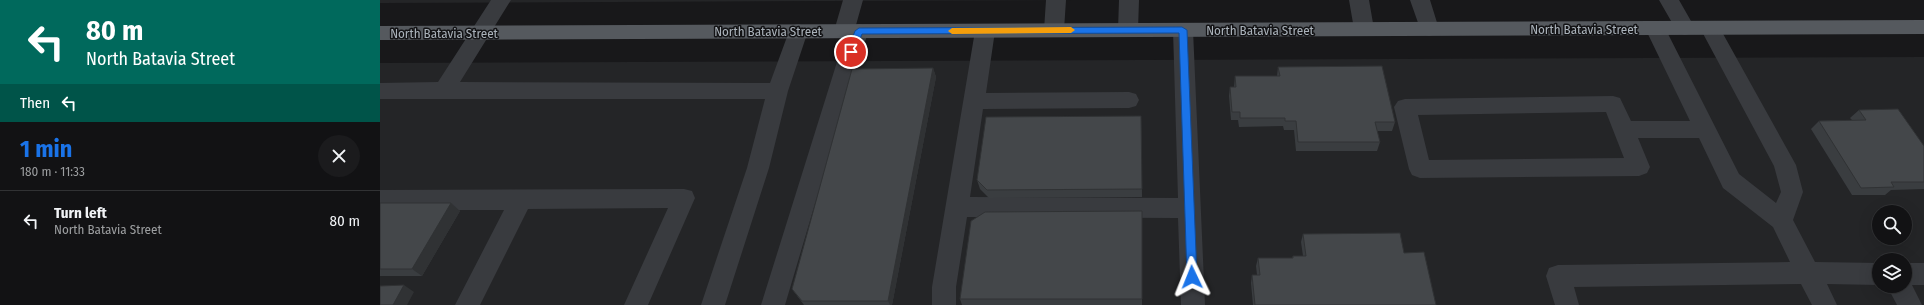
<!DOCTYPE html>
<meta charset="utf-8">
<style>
:root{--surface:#121214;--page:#1b1b1d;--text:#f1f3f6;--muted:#9c9ea0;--line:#313234;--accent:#1a73e8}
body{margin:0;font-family:"Fira Sans Condensed",sans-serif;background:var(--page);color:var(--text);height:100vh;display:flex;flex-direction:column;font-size:15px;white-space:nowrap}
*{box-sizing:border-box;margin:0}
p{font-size:13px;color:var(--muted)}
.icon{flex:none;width:22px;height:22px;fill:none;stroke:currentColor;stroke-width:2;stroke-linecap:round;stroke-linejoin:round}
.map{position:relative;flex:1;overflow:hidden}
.side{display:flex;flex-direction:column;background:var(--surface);width:380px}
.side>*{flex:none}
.banner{background:#00695c;color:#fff;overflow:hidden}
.fabs{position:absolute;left:1492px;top:205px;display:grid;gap:8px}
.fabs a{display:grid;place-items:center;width:40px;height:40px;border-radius:50%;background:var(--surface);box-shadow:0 4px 16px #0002,0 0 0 1px var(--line);font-size:20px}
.pin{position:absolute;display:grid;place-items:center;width:34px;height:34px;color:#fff;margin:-17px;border:2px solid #fff;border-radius:50%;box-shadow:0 1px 4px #0007}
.me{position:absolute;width:44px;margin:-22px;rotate:358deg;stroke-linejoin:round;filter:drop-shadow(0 0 3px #0008)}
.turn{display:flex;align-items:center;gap:14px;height:84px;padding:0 20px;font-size:18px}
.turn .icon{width:52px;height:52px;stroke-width:2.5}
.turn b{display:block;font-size:28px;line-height:34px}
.then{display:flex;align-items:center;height:38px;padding:0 20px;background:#0003;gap:8px;font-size:15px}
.round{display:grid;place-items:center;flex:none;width:42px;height:42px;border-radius:21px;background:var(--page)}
.overview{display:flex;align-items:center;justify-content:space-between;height:68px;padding:0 20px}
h1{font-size:24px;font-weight:700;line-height:30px;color:var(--accent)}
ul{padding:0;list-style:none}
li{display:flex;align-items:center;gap:12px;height:60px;padding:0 20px;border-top:1px solid var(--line)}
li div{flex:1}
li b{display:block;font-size:15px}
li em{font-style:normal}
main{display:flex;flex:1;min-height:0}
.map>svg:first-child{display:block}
.built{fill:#242527;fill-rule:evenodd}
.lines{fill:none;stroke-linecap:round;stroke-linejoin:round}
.minor{fill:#393b3f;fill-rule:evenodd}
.major{fill:#55595e;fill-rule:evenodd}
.wall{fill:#3a3d40}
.shaded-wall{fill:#303234}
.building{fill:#44474a;stroke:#303234}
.route{fill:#1a73e8;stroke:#114b97}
.slow{fill:#f59e0b}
.labels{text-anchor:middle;stroke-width:3;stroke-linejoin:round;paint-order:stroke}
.street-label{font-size:13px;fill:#aab2ba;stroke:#131315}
</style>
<main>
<section class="side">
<div class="banner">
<div class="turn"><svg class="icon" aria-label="left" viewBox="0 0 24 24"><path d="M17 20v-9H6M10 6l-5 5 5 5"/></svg><div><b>80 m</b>North Batavia Street</div></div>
<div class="then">Then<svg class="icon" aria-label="left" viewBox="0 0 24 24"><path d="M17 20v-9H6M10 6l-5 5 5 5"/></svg></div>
</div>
<div class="overview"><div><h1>1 min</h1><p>180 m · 11:33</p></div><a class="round"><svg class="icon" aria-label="close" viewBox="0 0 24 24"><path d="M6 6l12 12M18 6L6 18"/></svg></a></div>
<ul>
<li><svg class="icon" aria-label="left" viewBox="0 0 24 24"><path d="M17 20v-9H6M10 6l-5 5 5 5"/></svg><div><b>Turn left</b><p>North Batavia Street</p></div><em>80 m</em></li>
</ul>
</section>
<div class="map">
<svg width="1544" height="305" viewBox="0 0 1544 305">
<rect width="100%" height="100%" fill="#18181a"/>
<path class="built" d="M0,0H701L0,3Z
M1544,57V305H0V63ZM1499,212H1525V238H1499ZM1499,260H1525V286H1499Z"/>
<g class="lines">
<path class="minor" d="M111,0H131L80,82L390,83L411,26L418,24L425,26L428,31L408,91L389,168L345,305H321L367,168L385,99H0V83L58,82Z
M463,0H483L476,25L479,24L486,26L489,31L477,62L405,305H381L457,62L467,37L457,36L454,31Z
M666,0H686L684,30L681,35L674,37L667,35L664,30Z
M739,0H759L758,30L755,35L748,37L741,35L738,30Z
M969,0H989L994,29L991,34L984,36L977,34L974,29Z
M1030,0H1050L1059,29L1056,34L1049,36L1042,34Z
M1279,0H1299L1315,28L1312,33L1305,35L1298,33Z
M1275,21L1282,23L1285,28L1359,174L1396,203L1401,192L1394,166L1320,28L1323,23L1330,21L1337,23L1416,165L1423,192L1413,220L1435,262L1499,263V285L1447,284L1457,305H1432L1421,284L1194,287L1199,305H1175L1166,276L1169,268L1178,265L1410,262L1393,227L1343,188L1319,138H1258L1270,167L1267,173L1259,176L1040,178L1032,175L1029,169L1014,107L1018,101L1025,99L1233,96L1240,98L1251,121H1310L1265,28L1268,23ZM1226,112L1244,158L1049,160L1038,115Z
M803,23L810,25L813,30L825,305H801L798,218L587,217L576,287V305H552V287L595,31L598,26L605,24L612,26L615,31L606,93L749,92L756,94L759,100L756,106L749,108L603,109L590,197L798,198L793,30L796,25Z
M304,189L312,191L315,198L268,305H244L288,208L148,209L100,305H75L124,210H0V190Z
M1525,263H1544V285H1532L1542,305H1517L1507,286H1525Z"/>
<path class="major" d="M1544,20V34L0,40V26Z"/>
</g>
<path class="wall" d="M898,67L1015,122L1012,131H997L1000,142L997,151H916L914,130H904L903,126L859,127L858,120H851L849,96L850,87H854L855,76H897Z
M553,68L556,77L512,305H424L412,289Z
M1479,110L1544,146V189L1511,190L1505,195H1472L1431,129L1439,121L1472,120L1470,118Z
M761,116L762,197L609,198L600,189L597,180Z
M0,203H71L80,211L42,276H0Z
M762,211V305H582L580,299Z
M923,234L1024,253L1056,305H873L871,283L872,275H877L876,266L878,258H912L913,256H923L921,242Z"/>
<path class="shaded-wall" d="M553,68L556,77L512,305H510L508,301Z
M71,203L80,211L42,276L32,269Z
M24,285L34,292L27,305H13Z"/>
<path class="building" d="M1002,66L1015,122H995L1000,142H918L916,121H905V118H860V112H852L850,87H856L855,76H900L898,67Z
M553,68L508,301H422L412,289L472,69Z
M1518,109L1544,146V182H1511L1514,187L1481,188L1439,121L1486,120L1479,110Z
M761,116L762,189L607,190L597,180L606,117Z
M0,203H71L32,269H0Z
M762,211V299H580L591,221L605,212Z
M1020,233L1024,253L1044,252L1056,305H875L872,275H880L878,258H913V256H926L923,234Z
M24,285L13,305H0V286Z"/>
<path class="route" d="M802,27L807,30L817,277L816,281L812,282L809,281L807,277L799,33L482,34L474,54H468L467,52L475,31L479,28Z"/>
<path class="slow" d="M691,27L695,30L691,33L572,34L568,31L572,28Z"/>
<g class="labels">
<g class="street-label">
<text x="1204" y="34">North Batavia Street</text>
<text x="880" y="35">North Batavia Street</text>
<text x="388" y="36">North Batavia Street</text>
<text x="64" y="38">North Batavia Street</text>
</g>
</g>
</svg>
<div class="fabs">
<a><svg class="icon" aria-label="search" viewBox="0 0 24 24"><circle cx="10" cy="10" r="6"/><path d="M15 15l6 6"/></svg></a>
<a><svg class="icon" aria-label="layers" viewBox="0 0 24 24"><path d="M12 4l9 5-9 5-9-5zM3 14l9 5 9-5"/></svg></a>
</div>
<div class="pin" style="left:471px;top:52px;background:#d93025"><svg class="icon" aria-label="arrive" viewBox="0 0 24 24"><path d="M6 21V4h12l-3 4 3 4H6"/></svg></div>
<svg class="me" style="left:812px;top:277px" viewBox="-20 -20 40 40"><path d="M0-17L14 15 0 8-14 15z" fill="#1a73e8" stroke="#fff" stroke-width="4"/></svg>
</div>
</main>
